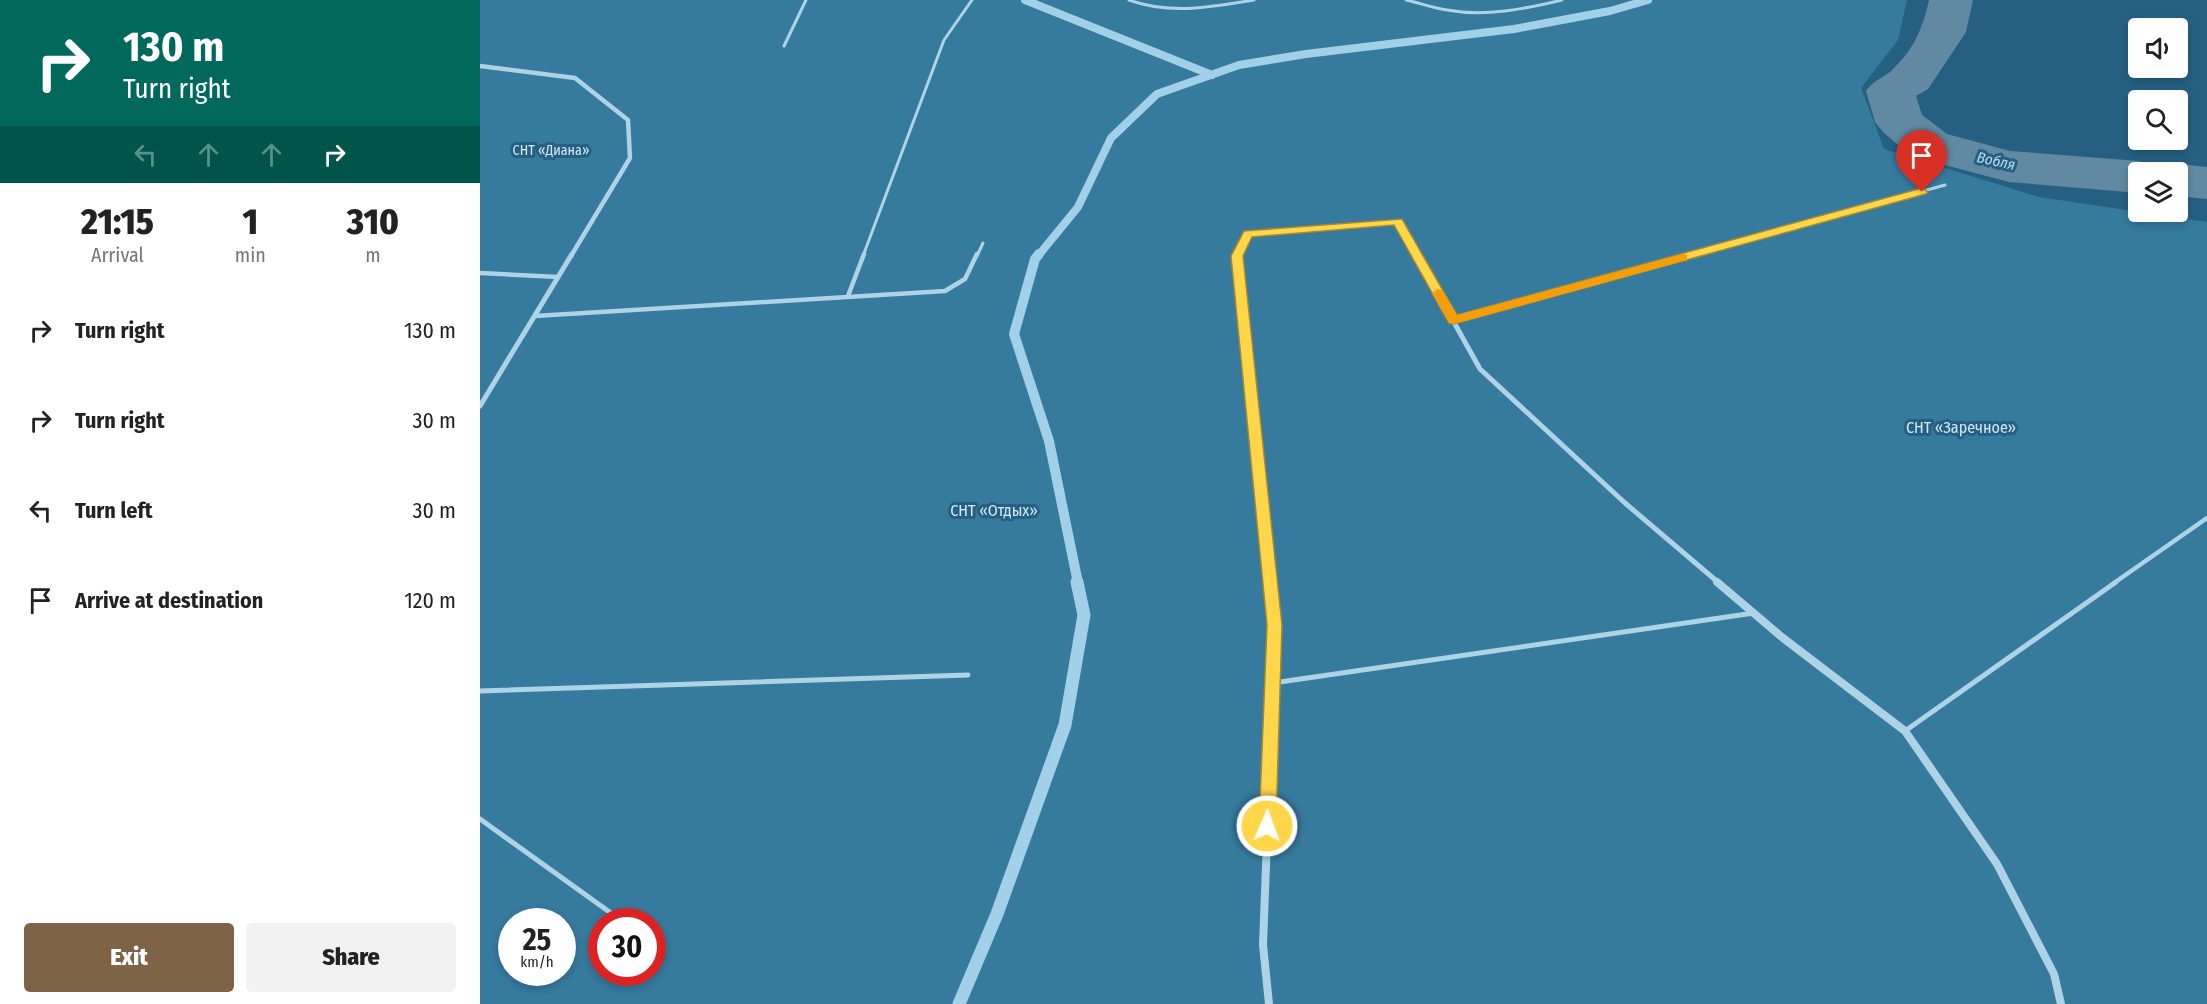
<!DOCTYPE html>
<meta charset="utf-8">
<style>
:root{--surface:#fff;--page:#f2f2f2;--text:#222;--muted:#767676;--accent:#7f6346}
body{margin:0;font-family:"Fira Sans Condensed",sans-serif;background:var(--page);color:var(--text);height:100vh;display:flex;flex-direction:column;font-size:22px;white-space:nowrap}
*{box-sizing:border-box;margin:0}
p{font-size:20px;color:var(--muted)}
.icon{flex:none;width:33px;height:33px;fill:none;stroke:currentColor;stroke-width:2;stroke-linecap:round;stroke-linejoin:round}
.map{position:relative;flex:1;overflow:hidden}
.details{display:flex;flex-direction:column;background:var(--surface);width:480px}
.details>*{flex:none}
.top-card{background:#00695c;color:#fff;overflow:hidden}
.buttons{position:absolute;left:1648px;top:18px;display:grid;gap:12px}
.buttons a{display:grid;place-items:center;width:60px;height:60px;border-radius:6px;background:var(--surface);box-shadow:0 3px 9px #0003;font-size:30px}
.speed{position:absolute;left:18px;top:908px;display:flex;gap:12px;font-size:30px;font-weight:700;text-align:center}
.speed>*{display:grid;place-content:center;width:78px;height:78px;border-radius:50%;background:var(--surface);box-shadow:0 3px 9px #0003;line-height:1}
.speed small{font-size:15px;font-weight:400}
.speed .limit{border:9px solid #d22;background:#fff;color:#111}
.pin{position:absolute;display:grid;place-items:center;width:51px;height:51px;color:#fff;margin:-62px -26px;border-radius:50% 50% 50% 0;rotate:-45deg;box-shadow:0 0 6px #0007}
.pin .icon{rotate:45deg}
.me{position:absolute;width:66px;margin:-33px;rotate:2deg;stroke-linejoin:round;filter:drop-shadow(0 0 4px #0008)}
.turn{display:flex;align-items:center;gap:21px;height:126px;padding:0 24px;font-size:27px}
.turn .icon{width:78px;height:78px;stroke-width:2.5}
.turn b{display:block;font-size:42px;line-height:51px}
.lanes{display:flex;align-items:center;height:57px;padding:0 24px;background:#0003;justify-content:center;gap:30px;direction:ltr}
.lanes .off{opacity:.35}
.eta{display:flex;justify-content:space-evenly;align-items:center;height:102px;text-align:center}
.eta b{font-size:36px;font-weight:800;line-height:42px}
.primary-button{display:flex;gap:12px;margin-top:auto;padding:12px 24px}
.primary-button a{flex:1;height:69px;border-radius:6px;background:var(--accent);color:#fff;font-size:24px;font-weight:800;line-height:69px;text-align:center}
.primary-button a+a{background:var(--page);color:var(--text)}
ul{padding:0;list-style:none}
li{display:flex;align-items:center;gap:18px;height:90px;padding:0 24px}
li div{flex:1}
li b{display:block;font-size:22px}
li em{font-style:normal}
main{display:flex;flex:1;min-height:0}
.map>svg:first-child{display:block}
.green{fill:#367a9e;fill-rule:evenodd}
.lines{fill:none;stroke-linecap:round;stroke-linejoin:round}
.stream-far2{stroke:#a2d0e8;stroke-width:8}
.stream-far1{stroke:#a2d0e8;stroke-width:10}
.stream{stroke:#a2d0e8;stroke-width:13}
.river{fill:#618aa2;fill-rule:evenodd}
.lane-far2{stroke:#aed3e7;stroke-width:3}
.lane-far1{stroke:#aed3e7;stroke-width:4.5}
.lane{stroke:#aed3e7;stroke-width:5}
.street-far2{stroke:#aed3e7;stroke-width:4.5}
.street-far1{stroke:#aed3e7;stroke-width:5}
.street{stroke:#aed3e7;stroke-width:8}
.route{fill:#ffd54a;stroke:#a68a30;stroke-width:1.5}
.slow{fill:#f59e0b}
.labels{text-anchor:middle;stroke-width:6;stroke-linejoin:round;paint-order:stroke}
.far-park-label{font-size:14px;fill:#d1e9f6;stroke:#256083}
.far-water-label{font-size:15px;font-style:italic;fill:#b9dcef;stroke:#256083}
.park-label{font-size:16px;fill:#d1e9f6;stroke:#256083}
</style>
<main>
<section class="details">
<div class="top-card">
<div class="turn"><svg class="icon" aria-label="right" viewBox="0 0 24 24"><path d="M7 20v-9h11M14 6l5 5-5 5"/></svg><div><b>130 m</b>Turn right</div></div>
<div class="lanes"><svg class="icon off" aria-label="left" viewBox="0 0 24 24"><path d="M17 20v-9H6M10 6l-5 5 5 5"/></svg><svg class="icon off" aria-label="ahead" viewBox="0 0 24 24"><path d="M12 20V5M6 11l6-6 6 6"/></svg><svg class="icon off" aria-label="ahead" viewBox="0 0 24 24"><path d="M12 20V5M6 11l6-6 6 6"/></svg><svg class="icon" aria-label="right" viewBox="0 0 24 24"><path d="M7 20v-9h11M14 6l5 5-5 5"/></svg></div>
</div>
<div class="eta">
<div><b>21:15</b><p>Arrival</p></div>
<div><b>1</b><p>min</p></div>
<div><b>310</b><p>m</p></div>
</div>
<ul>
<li><svg class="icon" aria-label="right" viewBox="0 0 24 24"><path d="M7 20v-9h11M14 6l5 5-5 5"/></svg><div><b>Turn right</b></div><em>130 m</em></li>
<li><svg class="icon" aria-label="right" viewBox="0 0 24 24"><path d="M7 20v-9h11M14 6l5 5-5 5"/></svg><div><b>Turn right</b></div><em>30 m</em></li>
<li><svg class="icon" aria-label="left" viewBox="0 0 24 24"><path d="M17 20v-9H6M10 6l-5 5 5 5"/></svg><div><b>Turn left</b></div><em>30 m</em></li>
<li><svg class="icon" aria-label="arrive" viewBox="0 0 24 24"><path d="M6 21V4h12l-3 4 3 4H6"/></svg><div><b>Arrive at destination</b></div><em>120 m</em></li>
</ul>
<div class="primary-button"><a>Exit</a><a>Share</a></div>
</section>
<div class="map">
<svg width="1727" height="1004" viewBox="0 0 1727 1004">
<rect width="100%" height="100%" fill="#256083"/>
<path class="green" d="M0,0H1427L1418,40L1381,88L1404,149L1559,197L1727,222V1004H0ZM32,921H82V972H32ZM122,921H172V972H122Z"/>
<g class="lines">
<path class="stream-far2" d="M545,0L732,75
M558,256L598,207L631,138L677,94L759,65L826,54L1034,29L1130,11L1168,0"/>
<path class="stream-far1" d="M559,254L555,259L534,334L569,441L598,583"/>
<path class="stream" d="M479,1004L517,914L585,725L604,615L597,582"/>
<path class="river" d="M1449,0H1493L1486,32L1448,89L1436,96L1442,115L1467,134L1530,151L1659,161L1677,166L1679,169L1698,164L1727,167V199L1698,196V172H1659V193L1529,182L1431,156L1403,132L1395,122L1386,91C1395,78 1406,78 1415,67C1435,47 1443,27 1449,0Z"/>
<path class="lane-far2" d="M649,0C691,15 731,7 774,0
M926,0C940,3 953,8 967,10C1005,17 1045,9 1082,0
M304,46L326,0
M383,256L464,40L492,0
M497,256L503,243
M1207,256L1465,185"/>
<path class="lane-far1" d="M0,273L78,277
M368,296L384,254
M55,316L465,291L485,279L497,254
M973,320L1213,254
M1634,583L1727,518"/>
<path class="lane" d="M793,683L1274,613
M0,691L488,675
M1425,731L1636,582
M0,819L142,921"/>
<path class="street-far2" d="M0,66L95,78L148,120L150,158L91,256
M757,256L768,234L918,222L937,256"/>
<path class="street-far1" d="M758,254L791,583
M936,254L1000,369L1145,503L1239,583
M0,406L92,254"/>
<path class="street" d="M1237,582L1303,638L1425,731L1517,864L1574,974L1581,1004
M789,1004L783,945L795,625L791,582"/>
</g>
<path class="route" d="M1442,188L1448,192L1446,194L974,324L969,323L914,225L772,237L763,256L802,625L796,826L793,832L787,834L781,832L779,826L787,625L751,256L764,231L922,219L977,315Z"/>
<path class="slow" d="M1203,254L1207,255V260L974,324L969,323L952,293L958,289L962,290L977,315Z"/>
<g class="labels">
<g class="far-park-label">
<text x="71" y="155">СНТ «Диана»</text>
</g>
<g class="far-water-label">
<text transform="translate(1516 161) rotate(12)" y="5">Вобля</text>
</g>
<g class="park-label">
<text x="1481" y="433">СНТ «Заречное»</text>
<text x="514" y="516">СНТ «Отдых»</text>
</g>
</g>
</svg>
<div class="buttons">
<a><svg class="icon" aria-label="sound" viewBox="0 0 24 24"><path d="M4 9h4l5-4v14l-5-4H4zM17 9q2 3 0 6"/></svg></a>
<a><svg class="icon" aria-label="search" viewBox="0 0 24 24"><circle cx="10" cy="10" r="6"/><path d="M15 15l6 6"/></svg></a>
<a><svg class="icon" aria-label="layers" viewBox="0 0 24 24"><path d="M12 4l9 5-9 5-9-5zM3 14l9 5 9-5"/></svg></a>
</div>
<div class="speed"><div>25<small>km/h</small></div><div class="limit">30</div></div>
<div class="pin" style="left:1442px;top:192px;background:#d93025"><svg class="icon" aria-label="arrive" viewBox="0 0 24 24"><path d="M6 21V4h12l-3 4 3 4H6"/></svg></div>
<svg class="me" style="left:787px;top:826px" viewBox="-20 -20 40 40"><circle r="17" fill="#ffd54a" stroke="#fff" stroke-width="3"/><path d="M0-11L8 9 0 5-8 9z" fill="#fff"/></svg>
</div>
</main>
